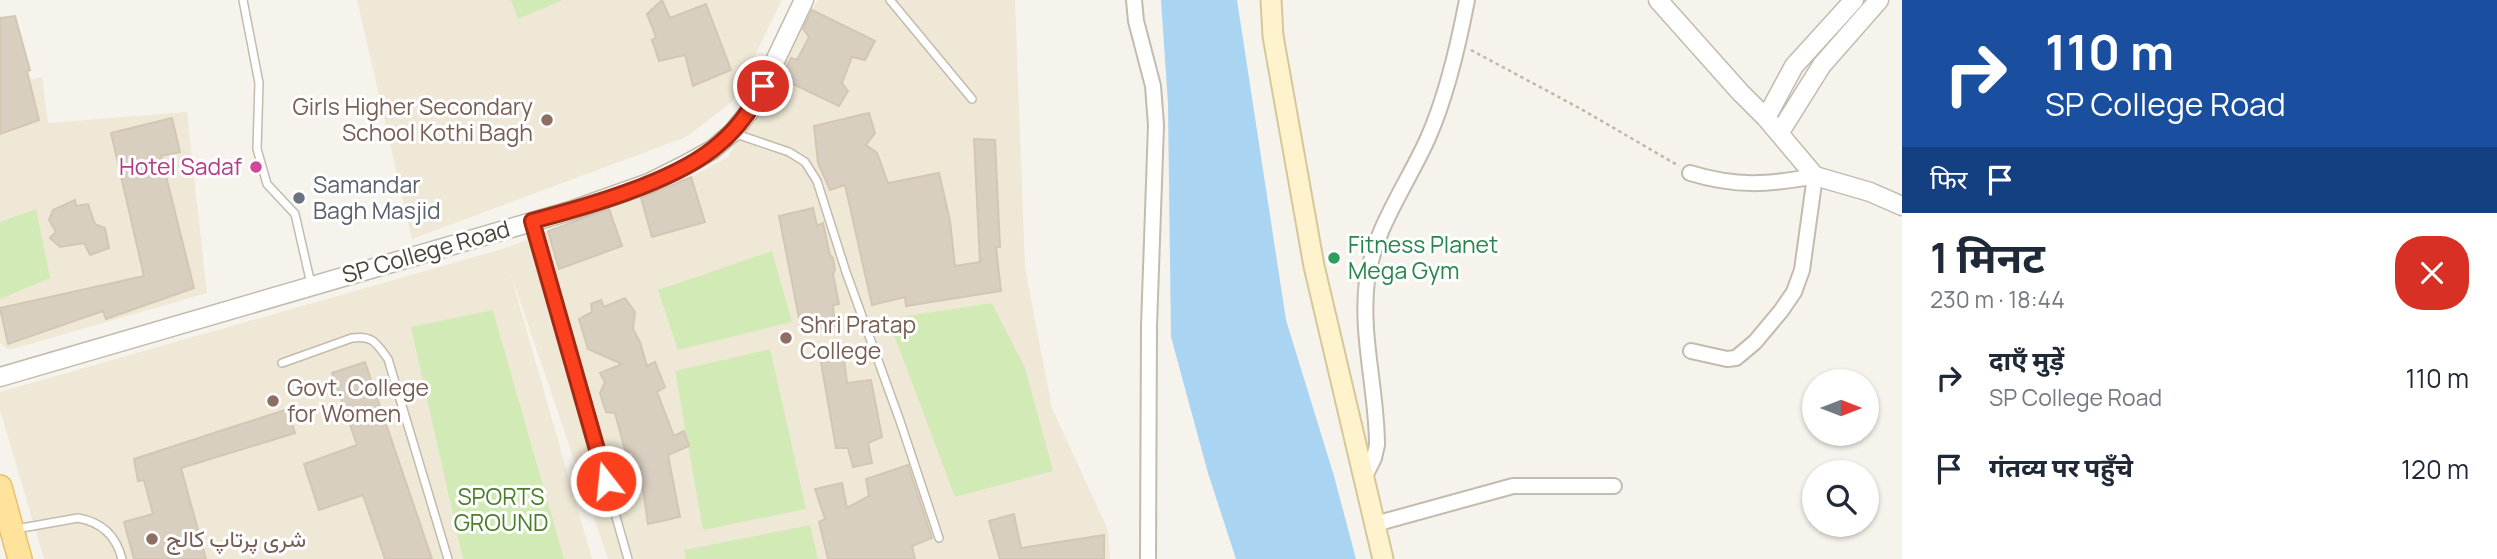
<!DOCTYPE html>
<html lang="hi">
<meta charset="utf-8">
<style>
:root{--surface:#fff;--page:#f6f6f7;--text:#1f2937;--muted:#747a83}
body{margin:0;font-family:Manrope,Vazirmatn,"Noto Sans Devanagari",sans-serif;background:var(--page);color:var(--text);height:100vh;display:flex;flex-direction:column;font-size:26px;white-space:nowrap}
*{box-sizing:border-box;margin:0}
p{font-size:23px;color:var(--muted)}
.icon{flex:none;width:38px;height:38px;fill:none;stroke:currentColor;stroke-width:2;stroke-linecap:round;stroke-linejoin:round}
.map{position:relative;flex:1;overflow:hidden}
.panel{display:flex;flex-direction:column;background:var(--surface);width:595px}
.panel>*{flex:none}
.hud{background:#1a4fa0;color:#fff;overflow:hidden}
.needle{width:46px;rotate:90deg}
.tools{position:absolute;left:1802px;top:369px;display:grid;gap:14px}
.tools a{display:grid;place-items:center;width:77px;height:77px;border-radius:50%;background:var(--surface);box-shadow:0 2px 5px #0004;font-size:35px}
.pin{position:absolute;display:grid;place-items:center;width:60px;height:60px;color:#fff;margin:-30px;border:4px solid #fff;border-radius:50%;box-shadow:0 2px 7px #0007}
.me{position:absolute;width:77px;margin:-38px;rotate:344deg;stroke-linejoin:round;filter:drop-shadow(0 0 5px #0008)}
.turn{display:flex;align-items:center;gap:24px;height:147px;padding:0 28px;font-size:32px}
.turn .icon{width:91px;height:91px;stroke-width:2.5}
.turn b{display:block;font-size:49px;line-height:60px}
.then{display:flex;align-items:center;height:66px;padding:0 28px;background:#0003;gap:14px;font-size:26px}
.round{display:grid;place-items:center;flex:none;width:74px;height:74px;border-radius:28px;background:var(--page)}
.overview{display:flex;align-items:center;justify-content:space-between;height:119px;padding:0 28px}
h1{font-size:42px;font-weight:700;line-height:52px}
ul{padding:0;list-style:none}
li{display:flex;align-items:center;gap:21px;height:91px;padding:0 28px}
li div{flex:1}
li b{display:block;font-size:26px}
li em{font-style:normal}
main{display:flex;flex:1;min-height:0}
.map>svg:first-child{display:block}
.education{fill:#efe8d6}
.green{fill:#d2eab5}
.water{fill:#a9d4f2}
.building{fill:#d8cfc1;stroke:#d3c7b4;stroke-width:2}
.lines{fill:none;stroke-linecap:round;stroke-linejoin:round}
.service-casing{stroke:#c2bbae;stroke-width:10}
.minor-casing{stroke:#c2bbae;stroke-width:18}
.tertiary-casing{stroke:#c2bbae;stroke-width:21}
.secondary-casing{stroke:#d6c79b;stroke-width:23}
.primary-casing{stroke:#e6c16a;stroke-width:26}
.path{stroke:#c4b79f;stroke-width:2.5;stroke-dasharray:3.5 3.5;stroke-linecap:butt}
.service{stroke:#fff;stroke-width:7}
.minor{stroke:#fff;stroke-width:14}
.tertiary{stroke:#fff;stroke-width:18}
.secondary{stroke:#fff3cd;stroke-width:19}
.primary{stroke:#ffe39c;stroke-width:23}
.route-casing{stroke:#a42913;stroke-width:18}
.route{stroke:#fc3f1d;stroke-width:12}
.education-dot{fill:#8d6e63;stroke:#fff;stroke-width:2.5}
.hotel-dot{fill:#d1479c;stroke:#fff;stroke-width:2.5}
.worship-dot{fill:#6b7280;stroke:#fff;stroke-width:2.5}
.leisure-dot{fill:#2e9e5b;stroke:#fff;stroke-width:2.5}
.labels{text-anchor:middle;stroke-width:6;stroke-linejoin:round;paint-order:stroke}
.education-label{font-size:23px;fill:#785e54;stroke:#fff;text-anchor:start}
.hotel-label{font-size:23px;fill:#b23c85;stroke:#fff;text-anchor:end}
.worship-label{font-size:23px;fill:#5b616d;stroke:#fff;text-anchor:start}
.leisure-label{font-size:23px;fill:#27864d;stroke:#fff;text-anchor:start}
.street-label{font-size:23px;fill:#4b4439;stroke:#fff}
.park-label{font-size:23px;fill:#4a7f2a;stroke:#fff}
</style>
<main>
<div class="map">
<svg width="1902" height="559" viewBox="0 0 1902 559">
<rect width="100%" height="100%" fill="#f6f3ec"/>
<path class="education" d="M357,0H782L732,102L686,137L412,239Z
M818,0H1015L1025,268L1052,408L1108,530L1110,559H608L509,269L592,559H44L0,410V392L502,249L691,177L728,157Z
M42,77L48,123L187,112L207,293L9,350L0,343V87Z"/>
<path class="green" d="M511,0H563L518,19Z
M36,209L50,278L0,299V222Z
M772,251L792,322L678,350L658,290Z
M992,303L1025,368L1053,471L955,497L888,319Z
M493,310V311L564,559H463L411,327Z
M770,349L806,509L703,530L675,371Z
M810,525L818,559H686L684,550Z"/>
<path class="water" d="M1161,0H1237L1286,320L1334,476L1356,559H1236L1208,473L1171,337L1168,104Z"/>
<path class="building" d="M662,0L670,18L706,4L731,70L693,86L685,55L659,61L652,40L656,37L647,14Z
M812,10L875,41L865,60L852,57L842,83L848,91L839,106L780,78L791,58L797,60L809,37L803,29Z
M15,16L30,70L27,71L39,120L0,134V18Z
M869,113L875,133L866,145L877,153L888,183L939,173L950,221L955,266L980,262L974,139L995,140L1000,247H996L1001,291L906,306L905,297L872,305L845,185L830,190L818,163L814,126Z
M172,118L180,152L161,156L194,288L106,319L103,311L8,344L0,308L144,276L111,133Z
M691,177L705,222L652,237L641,198Z
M75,200L76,206L88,204L95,224L105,228L109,248L90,255L84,243L60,247L50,238L56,232L49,220L53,210Z
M813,208L817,226L823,223L830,255L833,258L835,270L833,274L839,304L833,305L835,326L802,333L779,216Z
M609,209L622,246L559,269L548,231Z
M625,298L635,312L633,329L640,342L647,366L655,362L665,387L657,392L674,436L684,431L689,446L668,455L680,517L648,524L640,467L637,469L633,453L625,450L615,413L606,412L600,393L605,382L600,373L622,364L588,349L579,319L592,312L591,304L601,300L604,307Z
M843,351L847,383L871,380L882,437L868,443L872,463L853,467L848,448H836L820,357Z
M365,362L432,559H385L363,495L319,510L304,464L357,445L332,373Z
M288,409L295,433L181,468L206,559H134L124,522L153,514L144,480L138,481L134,459Z
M908,465L932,538L912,546L915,559H828L819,522L825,519L815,489L842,483L847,508L869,496L866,479Z
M1014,514L1021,548L1104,535V559H1000L989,521Z"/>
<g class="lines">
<g class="service-casing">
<path id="service" d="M243,0L259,83L257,149L267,184L295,214L311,284
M890,0L972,99
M733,133L789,152L805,162L817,181L846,272L900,421L939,538
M532,222L628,559
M282,363L352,338C373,335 376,343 388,359L448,559
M16,529L78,518C101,522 116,535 122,559"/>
</g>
<g class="minor-casing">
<path id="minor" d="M1134,0L1136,21L1153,86L1156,125L1149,326L1148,559
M1690,173C1736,187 1768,185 1815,176L1802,270L1794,292L1781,311L1755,342L1736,358L1727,359L1691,351
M1363,480L1374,458L1377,445C1377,391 1360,335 1367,280C1374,229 1407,185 1428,138C1447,95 1458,47 1467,0
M1375,524L1513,486H1614"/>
</g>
<g class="tertiary-casing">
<path id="tertiary" d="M1658,0L1740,92L1766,118
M1854,0L1794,66L1766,118L1815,176L1870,192L1902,206
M1780,132L1822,65L1879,0
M0,377L573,210L649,183L685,165L712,150L732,133L753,107L804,0"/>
</g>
<g class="secondary-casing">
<path id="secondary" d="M1271,0L1273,36L1314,266L1383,559"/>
</g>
<g class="primary-casing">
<path id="primary" d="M0,487L20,559"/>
</g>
<path class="path" d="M1471,50L1581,109L1679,166"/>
<use href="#service" class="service"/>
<use href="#minor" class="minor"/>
<use href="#tertiary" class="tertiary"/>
<use href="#secondary" class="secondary"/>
<use href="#primary" class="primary"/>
</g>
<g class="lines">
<g class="route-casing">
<path id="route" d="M606,481L532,221C585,207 670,183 713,149C735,132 751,111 763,86"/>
</g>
<use href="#route" class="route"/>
</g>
<g class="education-dot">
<circle cx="547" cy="120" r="7"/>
<circle cx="786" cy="338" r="7"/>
<circle cx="273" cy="401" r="7"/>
<circle cx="152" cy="539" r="7"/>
</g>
<circle class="hotel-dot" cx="256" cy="167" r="7"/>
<circle class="worship-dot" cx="299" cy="198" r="7"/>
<circle class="leisure-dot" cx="1334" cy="258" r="7"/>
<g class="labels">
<g class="education-label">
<text x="533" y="115" text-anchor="end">Girls Higher Secondary<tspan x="533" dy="26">School Kothi Bagh</tspan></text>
<text x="800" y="333">Shri Pratap<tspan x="800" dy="26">College</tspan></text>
<text x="287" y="396">Govt. College<tspan x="287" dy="26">for Women</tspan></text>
<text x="166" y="547">شری پرتاپ کالج</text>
</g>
<g class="hotel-label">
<text x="242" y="175">Hotel Sadaf</text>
</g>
<g class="worship-label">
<text x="313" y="193">Samandar<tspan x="313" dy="26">Bagh Masjid</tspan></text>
</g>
<g class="leisure-label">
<text x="1348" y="253">Fitness Planet<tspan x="1348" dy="26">Mega Gym</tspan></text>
</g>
<g class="street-label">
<text transform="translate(426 252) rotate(-16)" y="8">SP College Road</text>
</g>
<g class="park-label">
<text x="501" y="505">SPORTS<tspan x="501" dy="26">GROUND</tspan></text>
</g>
</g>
</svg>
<div class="tools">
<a><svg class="needle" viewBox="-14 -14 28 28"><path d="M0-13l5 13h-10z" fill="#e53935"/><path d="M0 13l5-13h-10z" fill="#747a83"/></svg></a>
<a><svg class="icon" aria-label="search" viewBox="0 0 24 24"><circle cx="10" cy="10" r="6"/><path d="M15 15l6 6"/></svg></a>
</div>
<div class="pin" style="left:763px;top:86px;background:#d93025"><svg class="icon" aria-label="arrive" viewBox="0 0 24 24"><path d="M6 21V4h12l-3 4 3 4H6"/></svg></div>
<svg class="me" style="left:606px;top:481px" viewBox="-20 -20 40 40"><circle r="17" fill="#fc3f1d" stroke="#fff" stroke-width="3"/><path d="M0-11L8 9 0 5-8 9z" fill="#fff"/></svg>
</div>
<section class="panel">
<div class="hud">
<div class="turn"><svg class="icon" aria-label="right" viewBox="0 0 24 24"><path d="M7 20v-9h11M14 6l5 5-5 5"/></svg><div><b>110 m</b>SP College Road</div></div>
<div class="then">फिर<svg class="icon" aria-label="arrive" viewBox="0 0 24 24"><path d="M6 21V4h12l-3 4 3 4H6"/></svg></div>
</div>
<div class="overview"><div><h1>1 मिनट</h1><p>230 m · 18:44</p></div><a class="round" style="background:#d93025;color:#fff"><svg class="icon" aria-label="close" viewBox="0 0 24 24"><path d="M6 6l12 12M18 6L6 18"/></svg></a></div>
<ul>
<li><svg class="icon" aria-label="right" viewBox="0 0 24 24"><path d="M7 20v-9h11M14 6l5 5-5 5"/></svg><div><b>दाएँ मुड़ें</b><p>SP College Road</p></div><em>110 m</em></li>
<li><svg class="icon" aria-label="arrive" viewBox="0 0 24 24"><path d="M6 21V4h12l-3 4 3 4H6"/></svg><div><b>गंतव्य पर पहुँचे</b></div><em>120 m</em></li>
</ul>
</section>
</main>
